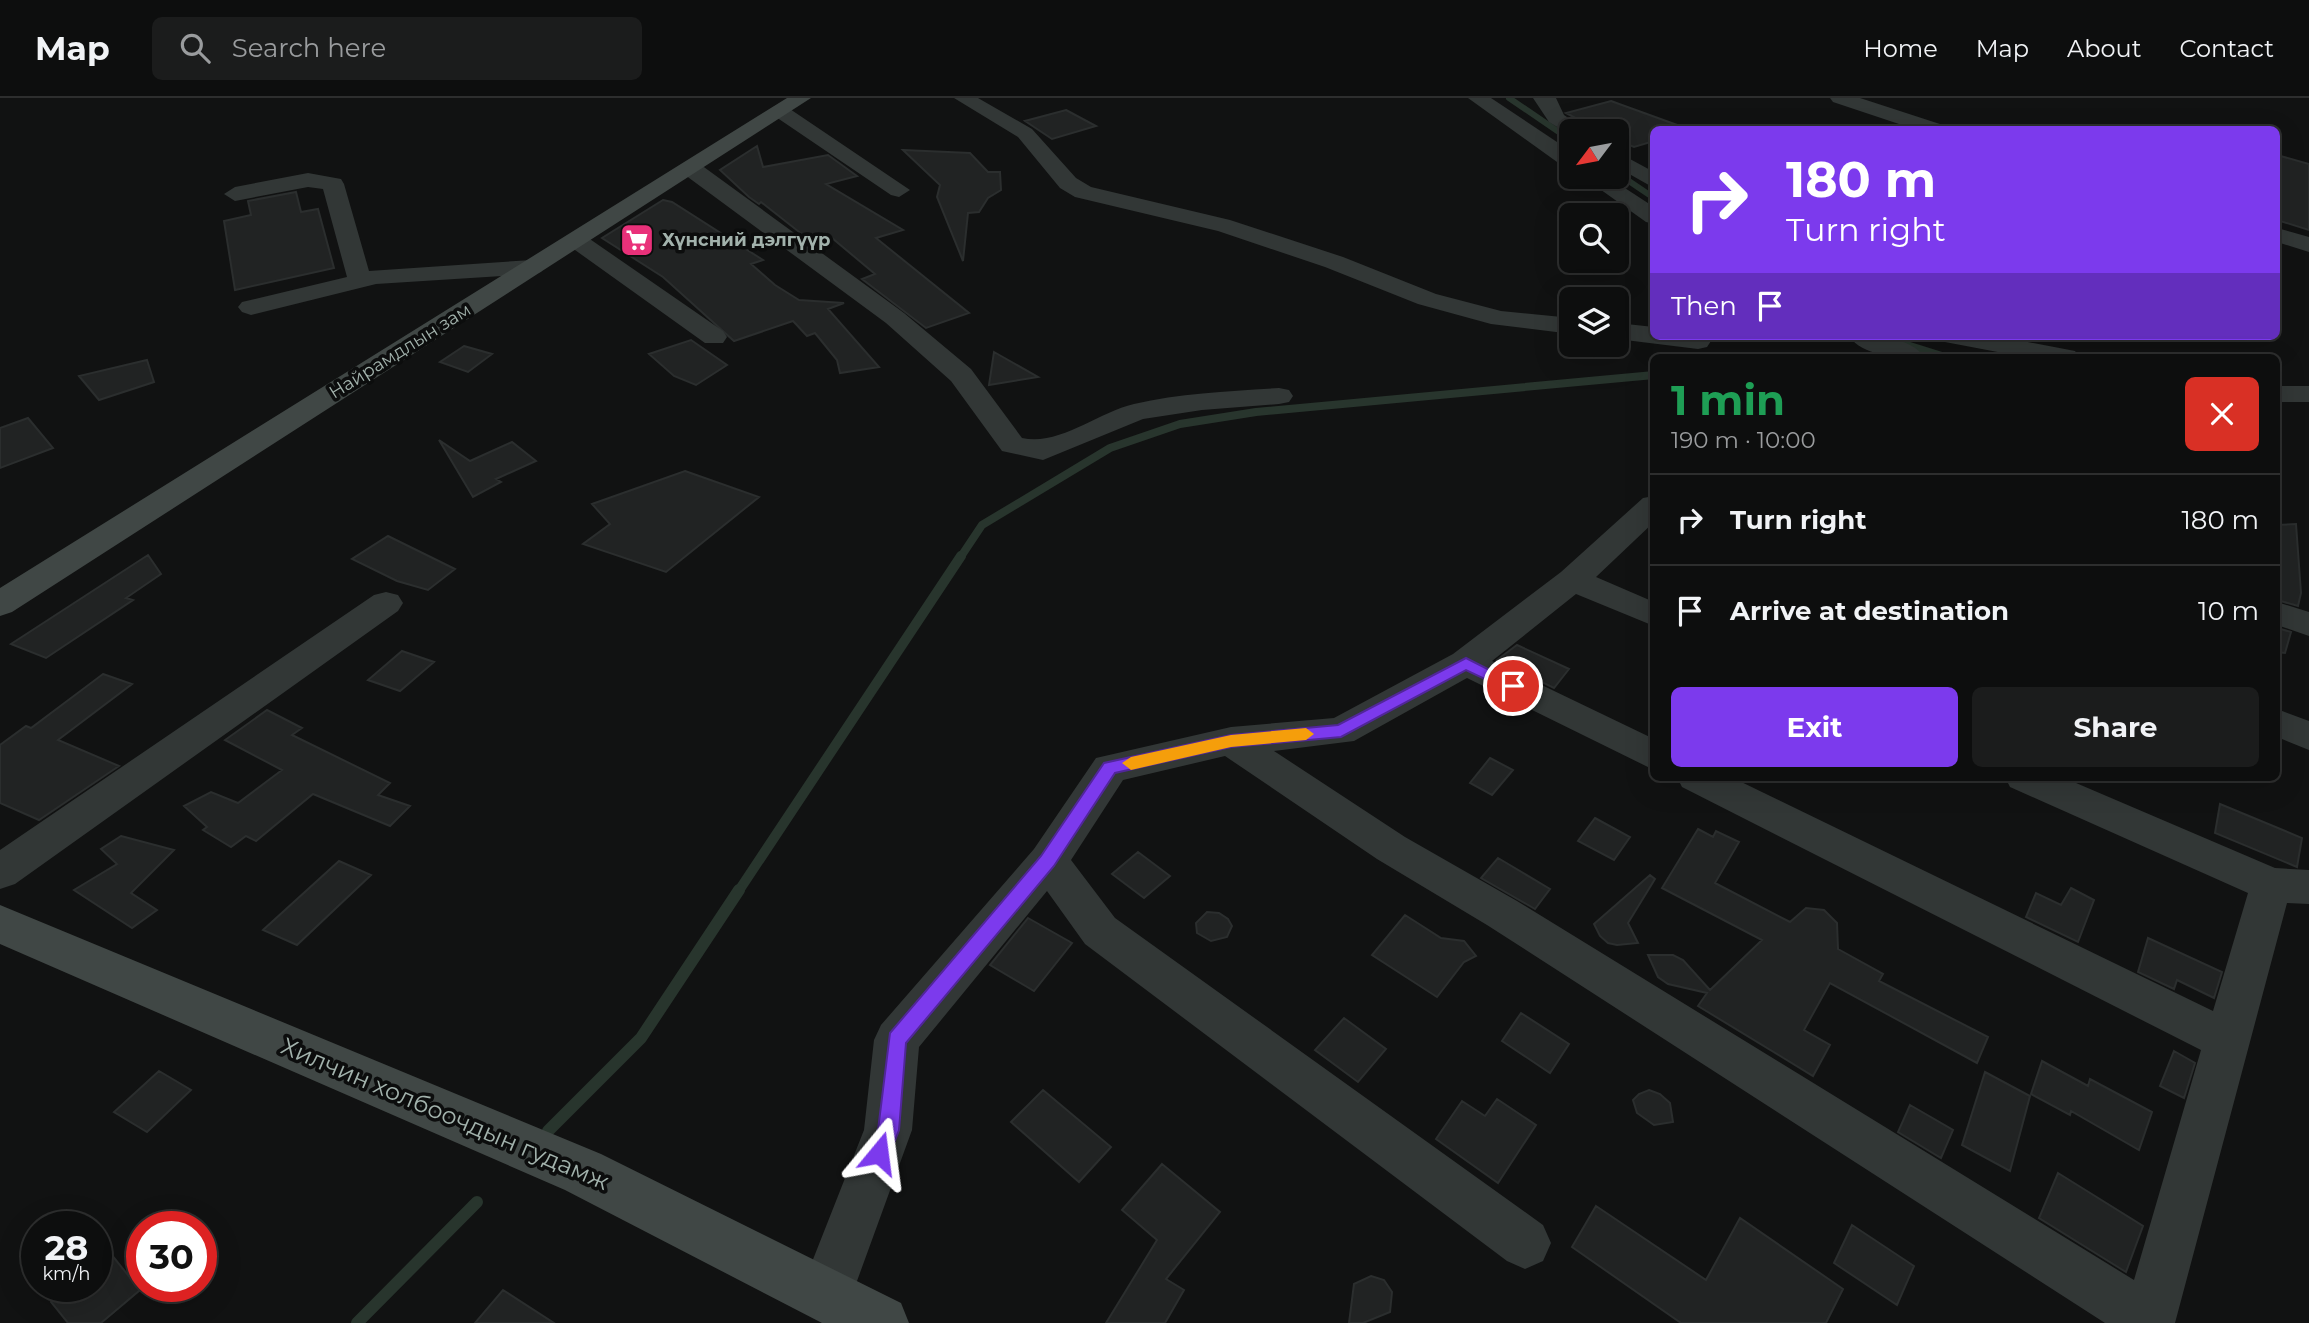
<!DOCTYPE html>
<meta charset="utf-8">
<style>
:root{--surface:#0d0e0e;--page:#1b1c1c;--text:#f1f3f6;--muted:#9a9c9e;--line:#2d2e2e;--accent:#7c3aed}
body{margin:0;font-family:Montserrat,sans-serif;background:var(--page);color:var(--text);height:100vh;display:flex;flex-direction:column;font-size:26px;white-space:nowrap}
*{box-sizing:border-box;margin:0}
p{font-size:23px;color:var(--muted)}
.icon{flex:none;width:38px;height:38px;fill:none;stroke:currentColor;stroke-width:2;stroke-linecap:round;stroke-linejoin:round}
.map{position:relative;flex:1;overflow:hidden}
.drawer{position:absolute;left:1650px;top:256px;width:630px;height:427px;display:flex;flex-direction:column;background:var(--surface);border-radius:10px;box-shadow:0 7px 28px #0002,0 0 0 2px var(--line)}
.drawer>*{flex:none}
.banner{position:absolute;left:1650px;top:28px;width:630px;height:214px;border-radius:10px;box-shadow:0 7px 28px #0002,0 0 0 2px var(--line);background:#7c3aed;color:#fff;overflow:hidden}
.needle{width:46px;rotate:238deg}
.fabs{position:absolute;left:1559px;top:21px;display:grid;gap:14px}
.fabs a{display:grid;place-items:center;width:70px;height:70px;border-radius:10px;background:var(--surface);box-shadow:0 7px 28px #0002,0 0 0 2px var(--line);font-size:35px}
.speed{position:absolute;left:21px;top:1113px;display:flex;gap:14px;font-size:35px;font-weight:700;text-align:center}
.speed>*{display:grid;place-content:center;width:91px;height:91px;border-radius:50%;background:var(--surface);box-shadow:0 7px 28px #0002,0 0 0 2px var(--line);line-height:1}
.speed small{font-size:18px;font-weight:400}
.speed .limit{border:10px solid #d22;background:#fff;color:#111}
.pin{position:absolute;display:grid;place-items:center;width:60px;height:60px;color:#fff;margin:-30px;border:4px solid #fff;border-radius:50%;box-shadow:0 2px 7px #0007}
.me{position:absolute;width:77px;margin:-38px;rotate:16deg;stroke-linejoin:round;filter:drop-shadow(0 0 5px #0008)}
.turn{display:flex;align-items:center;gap:24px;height:147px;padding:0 21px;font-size:32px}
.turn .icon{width:91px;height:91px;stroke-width:2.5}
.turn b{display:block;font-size:49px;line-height:60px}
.then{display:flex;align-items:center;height:66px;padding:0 21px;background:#0003;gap:14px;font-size:26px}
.round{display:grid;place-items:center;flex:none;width:74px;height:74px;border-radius:10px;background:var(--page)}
.head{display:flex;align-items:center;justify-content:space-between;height:119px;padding:0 21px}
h1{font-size:42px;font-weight:700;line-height:52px;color:#1e9e55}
.action{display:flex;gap:14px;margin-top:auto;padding:14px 21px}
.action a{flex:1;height:80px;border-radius:10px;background:var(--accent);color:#fff;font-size:28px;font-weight:700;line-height:80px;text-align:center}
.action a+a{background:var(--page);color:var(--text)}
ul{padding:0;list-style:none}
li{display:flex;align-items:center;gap:21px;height:91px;padding:0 21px;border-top:2px solid var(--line)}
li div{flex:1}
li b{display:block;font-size:26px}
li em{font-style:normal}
header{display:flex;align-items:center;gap:42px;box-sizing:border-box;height:98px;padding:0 35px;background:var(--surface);border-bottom:2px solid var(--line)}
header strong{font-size:33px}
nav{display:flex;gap:38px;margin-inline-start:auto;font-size:24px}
.search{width:490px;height:63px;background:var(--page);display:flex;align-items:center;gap:18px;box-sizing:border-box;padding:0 24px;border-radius:10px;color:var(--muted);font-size:26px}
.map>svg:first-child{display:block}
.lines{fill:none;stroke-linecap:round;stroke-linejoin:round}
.stream-far3{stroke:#28352d;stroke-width:6}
.stream-far2{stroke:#28352d;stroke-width:8}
.stream-far1{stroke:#28352d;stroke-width:10}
.stream{stroke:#28352d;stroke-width:12}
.building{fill:#212323;stroke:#2b2e2e;stroke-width:2}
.street{fill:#323736;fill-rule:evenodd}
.secondary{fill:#404745;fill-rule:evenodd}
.route{fill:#7c3aed;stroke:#51269a;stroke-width:2}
.slow{fill:#f59e0b}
.labels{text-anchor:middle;stroke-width:7;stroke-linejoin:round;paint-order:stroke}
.far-poi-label{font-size:18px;font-weight:bold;fill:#a2b2ac;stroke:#0c0d0d;text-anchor:start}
.far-street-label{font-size:18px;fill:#a2b2ac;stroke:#0c0d0d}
.near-street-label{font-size:24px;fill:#a2b2ac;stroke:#0c0d0d}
</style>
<header>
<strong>Map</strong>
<div class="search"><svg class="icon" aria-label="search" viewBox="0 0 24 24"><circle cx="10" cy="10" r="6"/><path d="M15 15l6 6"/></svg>Search here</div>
<nav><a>Home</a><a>Map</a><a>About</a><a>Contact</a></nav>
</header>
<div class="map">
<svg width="2309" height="1225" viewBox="0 0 2309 1225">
<rect width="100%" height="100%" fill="#111212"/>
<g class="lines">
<path class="stream-far3" d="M1509,0L1572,43
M1617,75L1654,100"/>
<path class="stream-far2" d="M1878,238L1945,259
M960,460L982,427L1110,350L1180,326L1256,314L1654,277"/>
<path class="stream-far1" d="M738,794L961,458"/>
<path class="stream" d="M548,1033L641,940L739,792
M357,1225L477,1104"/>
</g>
<path class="building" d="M1611,3L1691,32H1654V43L1634,49L1617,42V33H1600L1566,15Z
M1066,12L1096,28L1052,41L1025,23Z
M757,48L763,69L828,57L857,78L826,86L903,132L876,140L969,215L926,230L862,181L875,176L826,135L808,141L761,104L759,106L749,99L720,72Z
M903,52L970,55L988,74H1000L1001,92L988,100L979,114L968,115L963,163L937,99L940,87Z
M2277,57L2309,66V132L2277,122Z
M296,94L301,114L318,111L334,170L235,192L224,123L251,117L248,103Z
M663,102L672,104L763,162L751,166L775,187L799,202L844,205L828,211L879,269L840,275L837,262L815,235L807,238L793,223L734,243L663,179L602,140Z
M691,242L727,267L696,287L674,278L649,256Z
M464,248L492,256L468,274L440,264Z
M994,254L1038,279L989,287Z
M147,262L154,284L99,302L79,278Z
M28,320L53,350L0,370V330Z
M439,342L470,363L512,344L536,363L496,381L501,384L473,399Z
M685,373L759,399L666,474L583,446L610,426L592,406Z
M2296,426L2301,495L2298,508L2277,502V427Z
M388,438L455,471L428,492L397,483L352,461Z
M148,457L161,476L126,500L133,502L46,560L11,546Z
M2277,530L2291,534L2285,555L2277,554Z
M1517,547L1569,571L1554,590L1497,562Z
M402,553L434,564L400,593L368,582Z
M103,576L132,586L58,642L119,668L39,722L0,705V647L26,628L31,630Z
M267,612L302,630L292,637L390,685L378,697L410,708L390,728L313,696L256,743L246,738L231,749L203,732L207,729L184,708L211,694L238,705L282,672L225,642Z
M1490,660L1513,672L1492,697L1470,685Z
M2220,706L2302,740L2297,769L2215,735Z
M1595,720L1630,739L1614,762L1578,743Z
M1698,731L1713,739L1716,733L1739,744L1715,785L1790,824L1806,810L1824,812L1837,825L1838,851L1883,876L1879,883L1988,939L1977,965L1830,885L1804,932L1830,947L1813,978L1698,908L1707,895L1668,886L1658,879L1648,857H1673L1683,862L1710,892L1762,842L1662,790Z
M121,738L174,752L131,795L157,812L132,830L74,792L117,766L101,751Z
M1138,754L1170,778L1144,800L1112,776Z
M1498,760L1550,791L1535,811L1481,780Z
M339,763L371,777L297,847L263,832Z
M1650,777L1655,781L1628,825L1638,845L1617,847L1608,845L1600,838L1594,826Z
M2071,790L2094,802L2078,844L2026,819L2036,795L2061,807Z
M1207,814L1219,815L1228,821L1232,828L1227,839L1211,843L1197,835L1196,825Z
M1405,817L1441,840L1464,843L1476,858L1464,864L1437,899L1372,857Z
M1028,820L1072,845L1034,893L990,867Z
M2148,840L2222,874L2214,900L2177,882L2174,891L2138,874Z
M1521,915L1569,946L1550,975L1502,943Z
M1344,920L1386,951L1358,984L1315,952Z
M2174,953L2195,965L2184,1000L2160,988Z
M2042,963L2088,988L2090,981L2152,1014L2139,1052L2071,1013L2070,1017L2031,996Z
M159,973L191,992L147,1034L114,1014Z
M1985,974L2030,998L2010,1073L1962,1047Z
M1043,992L1111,1049L1079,1084L1011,1024Z
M1649,992L1660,996L1670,1005L1673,1024L1654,1027L1637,1015L1633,1002L1639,996Z
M1497,1001L1536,1027L1498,1085L1436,1041L1462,1003L1485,1018Z
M1910,1007L1953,1032L1941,1060L1898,1034Z
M1162,1066L1220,1114L1166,1181L1184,1192L1165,1225H1106L1157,1142L1122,1112Z
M2058,1075L2143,1128L2126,1174L2039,1120Z
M1596,1108L1706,1182L1740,1120L1843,1191L1826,1225H1681L1572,1149Z
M1852,1127L1914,1168L1897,1207L1834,1165Z
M111,1156L140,1192L101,1225H68L51,1204L71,1188H96V1168Z
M1371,1178L1384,1182L1392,1194L1390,1214L1363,1225H1349L1354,1186Z
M503,1192L554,1225H475Z"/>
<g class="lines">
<path class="street" d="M954,0H978L1032,31L1076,80L1091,89L1230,122L1343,159L1436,196L1501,213L1572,220V236L1491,226L1418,206L1325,169L1218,133L1075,99L1060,90L1018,39Z
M1468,0H1491L1572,54V70L1564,69Z
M1533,0H1556L1564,17L1587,33H1572L1570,37L1549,24Z
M1830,0H1860L1946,28L1949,32H1917L1833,4Z
M780,7L787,9L910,92L899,99L891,97L773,17L770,13L773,9Z
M1617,54L1654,74V90L1617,69Z
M689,63L697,64L904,215L971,271L1022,340C1060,348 1096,315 1134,306C1181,295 1231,293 1279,290L1289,292L1293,298L1289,304L1279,306L1202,312L1143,321L1043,362L1002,353L951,283L886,225L681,74L678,69Z
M308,75L341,81L344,86L369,173L532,162L541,164L544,169L541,174L532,176L376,186L251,217L242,214L238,209L242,204L347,179L323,91L308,89L235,103L224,96L235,89Z
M1583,79H1608L1654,109V126L1646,124Z
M2277,130L2309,139V154L2277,144Z
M576,135L584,137L723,233L727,239L723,245H705L568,147L564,142L568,137Z
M1617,225L1654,229V238H1708L1711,243L1707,249L1698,251L1617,241Z
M1849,238C1872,238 1909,237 1924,259C1901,259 1864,260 1849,238Z
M1941,238H1996L2075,253L2079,259H2024L1945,244Z
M2277,288H2309V304H2277Z
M1654,398V424L1596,479L1654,504V528L1576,496L1492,563L1654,641V672L1467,580L1354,643L1274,653L1405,739L1517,803L2134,1182L2201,952L1682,689L1677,679H1731L2213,913L2248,795L2010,689L2005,679H2062L2275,770L2309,772V806L2287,805L2175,1225H2105L1487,827L1377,761L1225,658L1123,682L1071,762L1115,820L1543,1127L1551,1145L1543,1163L1525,1171L1507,1163L1085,846L1047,793L919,949L912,1032L845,1216L826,1224L807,1216L799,1197L864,1032L874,942L881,927L1034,751L1096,660L1231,629L1334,620L1453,556L1561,474L1643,400Z
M386,494L398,497L403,505L398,513L15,786L0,791V752L374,497Z
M2277,504L2309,514V538L2277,527Z
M2277,611L2309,623V652L2277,639Z"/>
<path class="secondary" d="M787,0H811L12,514L0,518V490Z
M0,807L601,1056L901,1205L909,1225H822L565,1092L0,846Z"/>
</g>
<path class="route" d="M1466,560L1521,588L1519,592H1508L1466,572L1341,639L1231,649L1115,675L1054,768L906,945L899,1032L887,1063L879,1066L872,1063L869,1055L878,1032L890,935L1041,758L1104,665L1231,637L1338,627Z"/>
<path class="slow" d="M1306,630L1314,636L1306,642L1231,649L1131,672L1122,665L1131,659L1231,637Z"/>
<defs>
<g id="supermarket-square" transform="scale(1.75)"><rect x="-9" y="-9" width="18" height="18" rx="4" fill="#e9317a" stroke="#0c0d0d"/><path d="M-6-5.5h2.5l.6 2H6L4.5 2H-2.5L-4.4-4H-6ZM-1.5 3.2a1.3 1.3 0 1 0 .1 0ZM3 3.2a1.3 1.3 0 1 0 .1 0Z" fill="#fff"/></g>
</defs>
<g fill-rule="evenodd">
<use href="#supermarket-square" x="637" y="142"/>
</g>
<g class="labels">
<g class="far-poi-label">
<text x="662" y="148">Хүнсний дэлгүүр</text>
</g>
<g class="far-street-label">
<text transform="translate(400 253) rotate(-32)" y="6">Найрамдлын зам</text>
</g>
<g class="near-street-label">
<text transform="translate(445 1016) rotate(23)" y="8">Хилчин холбоочдын гудамж</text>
</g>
</g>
</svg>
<div class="fabs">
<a><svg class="needle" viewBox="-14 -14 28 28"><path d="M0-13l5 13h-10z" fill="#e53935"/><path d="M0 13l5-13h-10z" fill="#9a9c9e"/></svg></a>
<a><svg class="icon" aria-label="search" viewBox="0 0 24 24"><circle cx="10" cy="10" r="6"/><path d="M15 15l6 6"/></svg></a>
<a><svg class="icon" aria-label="layers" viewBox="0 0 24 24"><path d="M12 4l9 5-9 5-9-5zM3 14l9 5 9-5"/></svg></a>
</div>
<div class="speed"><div>28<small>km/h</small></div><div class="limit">30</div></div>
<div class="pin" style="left:1513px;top:588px;background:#d93025"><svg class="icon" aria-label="arrive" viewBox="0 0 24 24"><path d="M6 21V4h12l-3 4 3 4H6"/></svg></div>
<svg class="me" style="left:879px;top:1055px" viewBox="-20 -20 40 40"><path d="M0-17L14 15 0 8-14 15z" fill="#7c3aed" stroke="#fff" stroke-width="4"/></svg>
<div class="banner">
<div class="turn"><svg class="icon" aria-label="right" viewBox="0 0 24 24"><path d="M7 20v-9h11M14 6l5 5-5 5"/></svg><div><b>180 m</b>Turn right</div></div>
<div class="then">Then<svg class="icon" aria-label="arrive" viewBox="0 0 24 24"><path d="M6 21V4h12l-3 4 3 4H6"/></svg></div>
</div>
<section class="drawer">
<div class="head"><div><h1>1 min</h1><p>190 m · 10:00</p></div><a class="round" style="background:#d93025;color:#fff"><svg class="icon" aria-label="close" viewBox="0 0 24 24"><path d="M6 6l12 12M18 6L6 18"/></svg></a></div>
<ul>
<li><svg class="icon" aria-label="right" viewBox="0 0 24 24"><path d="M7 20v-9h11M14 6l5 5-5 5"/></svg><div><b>Turn right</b></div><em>180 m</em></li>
<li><svg class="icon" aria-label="arrive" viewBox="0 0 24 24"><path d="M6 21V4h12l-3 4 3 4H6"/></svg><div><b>Arrive at destination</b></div><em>10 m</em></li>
</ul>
<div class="action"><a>Exit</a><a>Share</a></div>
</section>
</div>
